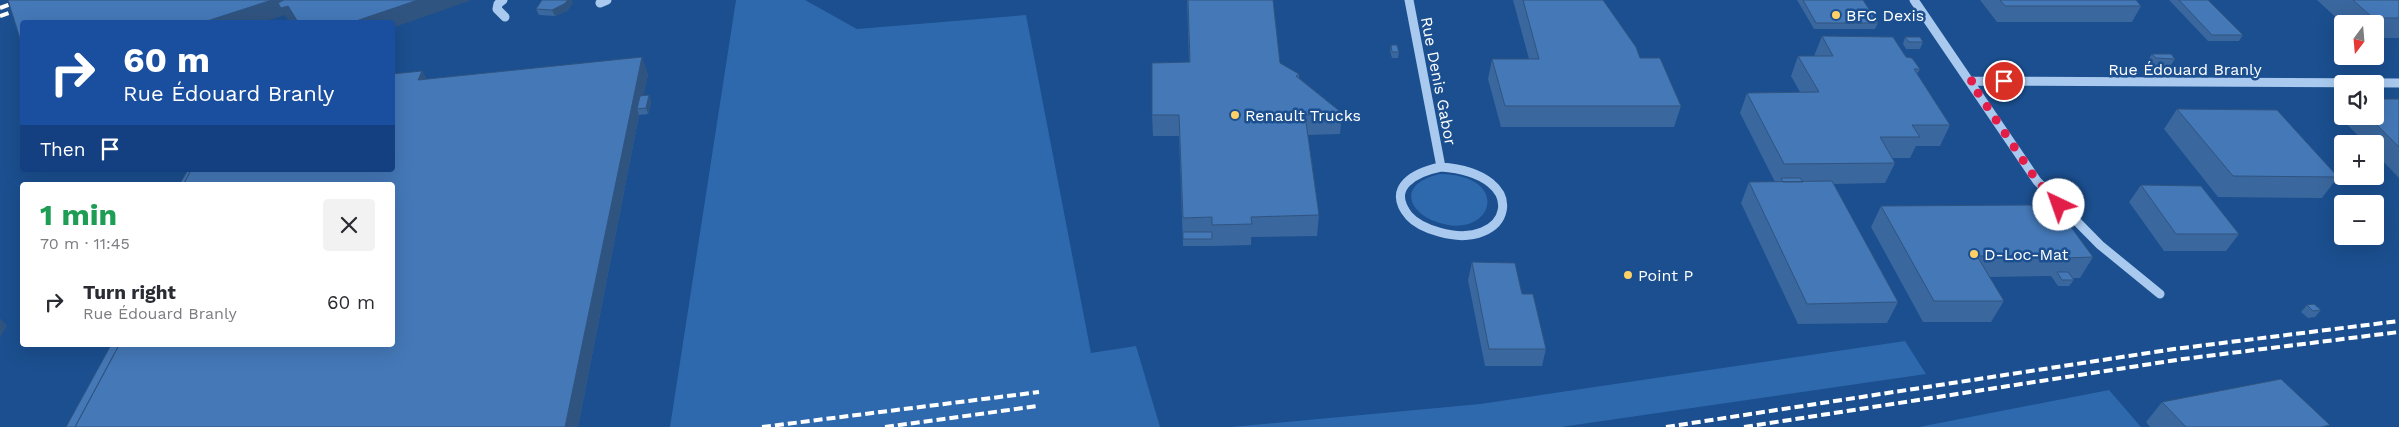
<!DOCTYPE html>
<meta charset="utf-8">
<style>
:root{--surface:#fff;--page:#f2f2f3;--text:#2b2b33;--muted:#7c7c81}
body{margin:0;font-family:"Work Sans",sans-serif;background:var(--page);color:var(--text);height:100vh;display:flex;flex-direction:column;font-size:19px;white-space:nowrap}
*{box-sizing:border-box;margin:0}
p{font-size:16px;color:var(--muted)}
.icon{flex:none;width:28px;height:28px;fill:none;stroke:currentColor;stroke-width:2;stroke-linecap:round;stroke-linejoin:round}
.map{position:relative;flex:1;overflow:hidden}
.drawer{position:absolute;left:20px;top:182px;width:375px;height:165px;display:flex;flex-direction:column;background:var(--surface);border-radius:5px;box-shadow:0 5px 20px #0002}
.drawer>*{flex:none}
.banner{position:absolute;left:20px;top:20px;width:375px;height:152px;border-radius:5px;box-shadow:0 5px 20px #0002;background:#1a4fa0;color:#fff;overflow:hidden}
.needle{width:32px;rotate:196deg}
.buttons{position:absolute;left:2334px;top:15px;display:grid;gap:10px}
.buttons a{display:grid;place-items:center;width:50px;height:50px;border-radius:5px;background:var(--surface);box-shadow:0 5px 20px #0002;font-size:25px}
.pin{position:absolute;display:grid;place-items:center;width:42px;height:42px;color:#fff;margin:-21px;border:2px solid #fff;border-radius:50%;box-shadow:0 1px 5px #0007}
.me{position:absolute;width:55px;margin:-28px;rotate:318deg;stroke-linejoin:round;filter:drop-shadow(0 0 4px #0008)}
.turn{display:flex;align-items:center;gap:18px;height:105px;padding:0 20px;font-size:22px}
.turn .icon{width:65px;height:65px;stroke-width:2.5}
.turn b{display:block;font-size:35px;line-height:42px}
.then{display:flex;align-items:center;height:48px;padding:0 20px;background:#0003;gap:10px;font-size:19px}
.round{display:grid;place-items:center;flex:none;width:52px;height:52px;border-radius:5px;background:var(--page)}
.overview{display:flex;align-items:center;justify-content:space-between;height:85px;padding:0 20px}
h1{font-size:30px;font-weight:700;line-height:38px;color:#1e9e55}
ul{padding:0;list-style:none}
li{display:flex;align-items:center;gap:15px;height:70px;padding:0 20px}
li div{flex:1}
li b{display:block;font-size:19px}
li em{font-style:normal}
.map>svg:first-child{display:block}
.green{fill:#2e69ad}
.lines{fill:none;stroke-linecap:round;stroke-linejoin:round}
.minor{stroke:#a9c9ee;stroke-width:9}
.rail{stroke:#fff;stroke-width:4;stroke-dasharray:9 4;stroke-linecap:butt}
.wall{fill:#3a679d}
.shaded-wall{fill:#305480}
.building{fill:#4478b7;stroke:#305480}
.route{stroke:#e11d48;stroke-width:9;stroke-dasharray:0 16.2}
.poi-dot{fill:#ffd166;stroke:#1b4f8f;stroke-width:2}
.labels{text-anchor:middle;stroke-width:5;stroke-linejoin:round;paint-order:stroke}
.poi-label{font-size:16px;fill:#fff;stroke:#1b4f8f;text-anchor:start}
.street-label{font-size:16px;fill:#fff;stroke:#1b4f8f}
</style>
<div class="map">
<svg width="2399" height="427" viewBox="0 0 2399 427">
<rect width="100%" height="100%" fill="#1b4f8f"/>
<path class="green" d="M736,0H805L857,29L1026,15L1091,353L1136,346L1160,427H670Z
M1440,174C1515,175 1492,244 1434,221C1426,218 1417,212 1413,204C1405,186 1426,177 1440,174Z
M1905,341L1926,374L1561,427H1231L1480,404Z
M2109,390L2141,427H1919Z"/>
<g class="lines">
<path class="minor" d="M503,0L498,4L497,9L505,17
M1409,0L1441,167
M1914,0L2037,181L2100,245L2160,294
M600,3L607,0
M1970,81L2399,83
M1441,167C1535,174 1511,253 1439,232C1428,229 1417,225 1409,216C1385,187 1416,172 1441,167Z"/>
<path class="rail" d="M0,8L22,0
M0,16L18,10
M762,427L1039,392
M885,427L1038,406
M1666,427L2174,349L2399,321
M1744,427L2183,359L2399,332"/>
</g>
<path class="wall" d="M1187,0H1273L1280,63L1299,74V78L1342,113L1340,134L1308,135L1319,215L1317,236L1251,237V245L1212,246V243V246H1183L1179,136H1153L1152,115L1189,62Z
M1513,0H1603L1640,58L1681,106L1674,127H1501L1488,79L1492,59H1529Z
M1797,0H1863L1878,23L1875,29H1814Z
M1980,0H2136L2141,6L2132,22H1997Z
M2169,0H2208L2243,35L2239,41H2208Z
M2317,0H2399V38H2375V24H2343Z
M573,2L567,11L555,16L539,15L536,9Z
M1822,36L1906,57L1920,69L1917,74L1950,125L1940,146H1916L1910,158H1892L1895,163L1885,183L1833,184L1898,302L1887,323L1798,324L1741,203L1749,182H1775L1740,113L1747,93L1800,92L1791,76L1798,56H1814Z
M1905,37L1923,42L1920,49H1906L1903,44Z
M1391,45L1399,52L1398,58H1392L1390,51Z
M2152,54L2175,59L2171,65H2152L2148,60Z
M422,71L426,79L648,74L643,96L649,95L651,102L648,114L639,115L578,427H66L392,170Z
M2399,99V178L2375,153V144H2366L2338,115L2342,109V116H2375Z
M2177,109L2338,177L2322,198L2218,197L2164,129Z
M2141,185L2239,234L2226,251H2164L2129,202Z
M1881,206L2035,212L2093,257L2080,278H2073L2074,280L2069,286H2058L2051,276L1989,277L2004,301L1991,322H1923L1871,227Z
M1472,262L1522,294L1546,349L1542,366H1485L1468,280Z
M2307,305L2321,310L2315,317L2308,318L2301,312Z
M2162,402L2328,427H2150L2146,422Z"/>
<path class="shaded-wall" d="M272,0H284L297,22H289L278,3L285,15L263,22H204Z
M418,0H472L392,28V22H353Z
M568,0H572L573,2L567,11L555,16L552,10Z
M642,57L648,74L641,108L637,109L639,115L578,427H565Z
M422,71L430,88L414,83Z
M649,95L651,102L648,114L646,108Z
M0,318L7,326L0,337Z"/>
<path class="building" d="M8,0H272L204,22H22V45Z
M284,0H418L353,22H298L288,6L281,8L278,3Z
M542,0H568L564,4L552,10L536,9Z
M1188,0H1273L1280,63L1299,74L1296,76L1342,113L1305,115L1319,215L1251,217L1252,224L1212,225V217L1183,218L1179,115H1152V63L1190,62Z
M1523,0H1603L1636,47L1640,58H1660L1681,106H1505L1492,59H1539Z
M1803,0H1863L1878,23H1816Z
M2000,0H2136L2141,6H2005Z
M2179,0H2208L2243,35H2212Z
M2353,0H2399V18H2373Z
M1822,36L1893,37L1906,57L1912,58L1920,69H1914L1950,125H1912L1920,137H1880L1895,163L1784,164L1747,93L1819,92L1798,56H1833Z
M1905,37H1920L1923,42H1909Z
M1391,45H1397L1399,52H1392Z
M2152,54H2171L2175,59L2156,58Z
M642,57L565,427H75L119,345H392V185H183L191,170H392V74L422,71L418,80Z
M649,95L646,108L637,109L640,96Z
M2375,99H2399V147L2368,116H2375Z
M2177,109L2277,110L2338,177L2233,176Z
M188,170H191L183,185H179Z
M1781,178H1800L1803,182H1783Z
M1832,181L1898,302L1807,304L1749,182Z
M2141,185L2201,186L2239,234H2176Z
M2031,205L2035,212H2060L2093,257L2066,258L2064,255L1977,256L2004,301H1934L1881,206Z
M1183,232H1212V239H1183Z
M1472,262L1515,263L1522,294H1533L1546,349H1489Z
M2057,272H2068L2074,280H2062Z
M2314,304L2321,310L2313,311L2307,305Z
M111,345H119L75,427H66Z
M2281,379L2330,425L2321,427H2186L2162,402Z"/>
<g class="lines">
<path class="route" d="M2004,81H1970L2037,181L2059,205"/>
</g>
<g class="poi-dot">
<circle cx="1836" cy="15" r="5"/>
<circle cx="1235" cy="115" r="5"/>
<circle cx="1974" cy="254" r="5"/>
<circle cx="1628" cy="275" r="5"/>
</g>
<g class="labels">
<g class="poi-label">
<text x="1846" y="21">BFC Dexis</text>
<text x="1245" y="121">Renault Trucks</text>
<text x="1984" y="260">D-Loc-Mat</text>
<text x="1638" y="281">Point P</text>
</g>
<g class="street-label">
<text x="2185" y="75">Rue Édouard Branly</text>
<text transform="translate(1439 81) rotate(79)" y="6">Rue Denis Gabor</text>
</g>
</g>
</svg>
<div class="buttons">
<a><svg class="needle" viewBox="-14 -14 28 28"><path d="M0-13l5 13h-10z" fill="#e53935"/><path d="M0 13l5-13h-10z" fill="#7c7c81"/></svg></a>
<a><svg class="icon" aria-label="sound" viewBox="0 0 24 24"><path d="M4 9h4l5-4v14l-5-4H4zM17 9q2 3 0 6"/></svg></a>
<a>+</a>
<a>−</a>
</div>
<div class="pin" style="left:2004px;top:81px;background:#d93025"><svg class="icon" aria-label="arrive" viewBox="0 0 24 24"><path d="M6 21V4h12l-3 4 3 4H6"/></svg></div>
<svg class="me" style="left:2059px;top:205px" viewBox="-20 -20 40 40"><circle r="19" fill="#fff"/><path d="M0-13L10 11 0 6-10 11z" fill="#e11d48"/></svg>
<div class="banner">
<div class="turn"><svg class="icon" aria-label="right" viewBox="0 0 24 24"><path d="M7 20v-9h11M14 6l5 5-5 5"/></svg><div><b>60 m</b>Rue Édouard Branly</div></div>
<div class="then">Then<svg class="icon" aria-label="arrive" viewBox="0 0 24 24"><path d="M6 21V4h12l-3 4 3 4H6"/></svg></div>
</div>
<section class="drawer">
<div class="overview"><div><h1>1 min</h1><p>70 m · 11:45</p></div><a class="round"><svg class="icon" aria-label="close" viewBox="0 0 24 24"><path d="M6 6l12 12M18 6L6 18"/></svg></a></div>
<ul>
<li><svg class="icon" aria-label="right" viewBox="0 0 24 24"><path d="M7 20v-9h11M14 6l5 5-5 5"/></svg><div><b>Turn right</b><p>Rue Édouard Branly</p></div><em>60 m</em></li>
</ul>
</section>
</div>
